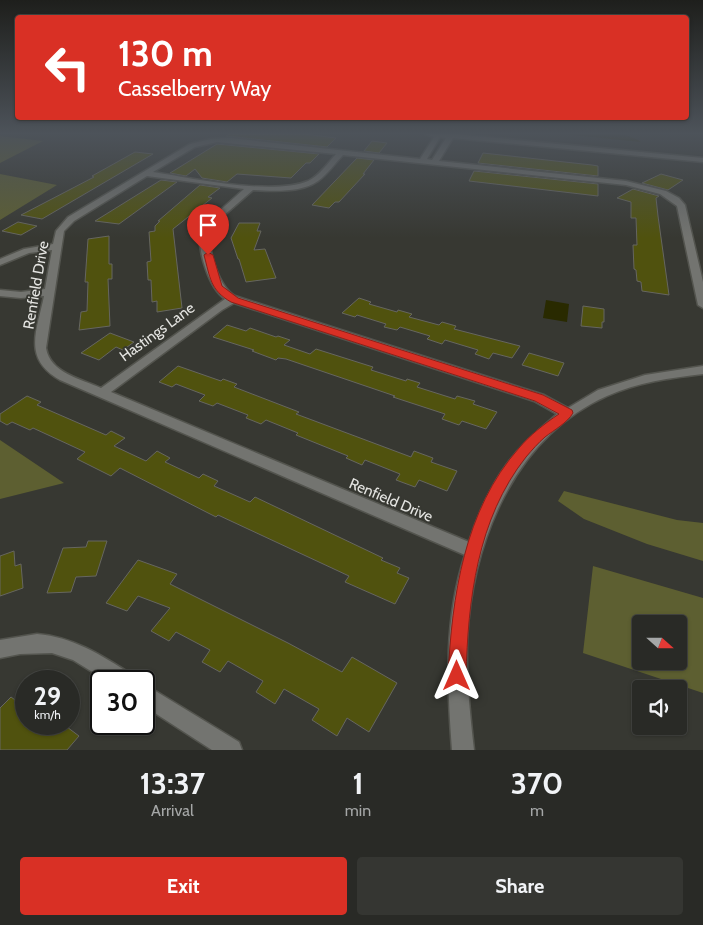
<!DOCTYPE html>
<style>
:root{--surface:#292a26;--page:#353632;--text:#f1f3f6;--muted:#a5a7a7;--line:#454643;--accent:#d93025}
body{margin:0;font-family:Cabin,sans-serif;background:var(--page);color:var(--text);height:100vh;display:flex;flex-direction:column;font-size:19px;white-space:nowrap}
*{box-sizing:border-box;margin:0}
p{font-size:16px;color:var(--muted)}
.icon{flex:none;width:28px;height:28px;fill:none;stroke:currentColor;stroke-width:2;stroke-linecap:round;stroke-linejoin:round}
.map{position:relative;height:750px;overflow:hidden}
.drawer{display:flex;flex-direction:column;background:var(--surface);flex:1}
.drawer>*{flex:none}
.banner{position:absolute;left:15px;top:15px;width:674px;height:105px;border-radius:5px;box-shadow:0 1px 4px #0004,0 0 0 1px var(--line);background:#d93025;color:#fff;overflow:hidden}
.needle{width:32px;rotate:111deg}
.fabs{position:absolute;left:632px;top:615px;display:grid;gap:10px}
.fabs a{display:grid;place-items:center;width:55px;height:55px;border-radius:5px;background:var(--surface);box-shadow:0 1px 4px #0004,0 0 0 1px var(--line);font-size:25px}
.speed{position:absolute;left:15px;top:670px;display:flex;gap:10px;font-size:25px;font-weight:700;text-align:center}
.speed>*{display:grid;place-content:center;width:65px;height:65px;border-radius:50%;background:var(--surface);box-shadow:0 1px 4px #0004,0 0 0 1px var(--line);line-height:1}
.speed small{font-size:12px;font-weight:400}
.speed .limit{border:2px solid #111;border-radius:8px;background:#fff;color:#111}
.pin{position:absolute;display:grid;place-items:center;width:42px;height:42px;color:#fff;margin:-51px -21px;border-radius:50% 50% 50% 0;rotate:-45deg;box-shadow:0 0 5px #0007}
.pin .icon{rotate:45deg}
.me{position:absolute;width:55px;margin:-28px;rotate:0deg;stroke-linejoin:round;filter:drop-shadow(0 0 4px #0008)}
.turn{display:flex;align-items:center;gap:18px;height:105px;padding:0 20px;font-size:22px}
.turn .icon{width:65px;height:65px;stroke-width:2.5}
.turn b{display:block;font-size:35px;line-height:42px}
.eta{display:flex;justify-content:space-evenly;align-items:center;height:85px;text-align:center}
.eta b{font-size:30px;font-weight:700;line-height:35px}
.cta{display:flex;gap:10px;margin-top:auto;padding:10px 20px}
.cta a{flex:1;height:58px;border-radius:5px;background:var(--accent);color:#fff;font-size:20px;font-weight:700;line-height:58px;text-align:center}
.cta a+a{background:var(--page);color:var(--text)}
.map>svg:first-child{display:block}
.green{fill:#5d5f31;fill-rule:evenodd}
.water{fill:#292a00}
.building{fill:#50520e;stroke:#666660}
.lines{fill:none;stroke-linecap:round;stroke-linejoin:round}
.minor-casing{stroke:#53544e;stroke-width:3}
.minor{fill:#737470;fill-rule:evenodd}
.route{fill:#d93025;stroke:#8d1f18}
.labels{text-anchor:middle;stroke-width:4;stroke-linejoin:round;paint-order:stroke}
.street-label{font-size:15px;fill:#e5e5e2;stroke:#373832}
</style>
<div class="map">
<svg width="703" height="750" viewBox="0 0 703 750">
<rect width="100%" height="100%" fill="#373832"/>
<path class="green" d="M0,136L43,141L0,163Z
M0,174L57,185L0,220Z
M0,440L64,483L0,499Z
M564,491L677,520L703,523V561L647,544L584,519L558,501Z
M593,566L703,598V693L583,653ZM641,624H679V661H641Z"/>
<path class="water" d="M562,134C586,133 620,128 641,142Z
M546,300L569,304L567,322L543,318Z"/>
<path class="building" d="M230,134H304L336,138L327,147L226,136Z
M372,141L387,143L379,153L364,151Z
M217,144L319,154L310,163H306L291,178L237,174L227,182L202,178L195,169L186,176L170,173Z
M135,152L153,154L42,219L21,215L94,177L92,176Z
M483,153L592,165L598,166V176L478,163Z
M357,158L374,160L363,174H365L339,202H335L329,208L312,205Z
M474,171L598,184V196L469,181Z
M661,174L683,180L668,190L642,183Z
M161,180L177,182L119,224L95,221Z
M200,185L220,188L208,197L212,198L173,229L182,308L157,312V301L152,302L151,280H148L147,262L151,261L149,232L155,231V226L160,221H158Z
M633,189L659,196L656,198L658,216L669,295L642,291L641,282L637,281L636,270L634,269L633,245H637L636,218H631V202L617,198Z
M18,222L37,226L21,235L2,231Z
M239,223H260L257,231H261L254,250L265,249L276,278L246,282L239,259H238L231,238Z
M109,236V264H112V279H108L110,326L79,330L81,312L87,311L88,282H85L88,239Z
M359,298L371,302L369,304L397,312L398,310L412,314L409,317L439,325L442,322L456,326L454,329L520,346L512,358L493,353L489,359L475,354L478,350L445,340L442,344L427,339L430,336L400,327L397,330L384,327L386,324L357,315L355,317L342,313Z
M583,306L604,309V322H602V328L581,326Z
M227,325L246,331L250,328L276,337L278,336L290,340L284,345L310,354L316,349L373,367L371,370L406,381L407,379L420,383L417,387L455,399L457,396L475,401L473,404L497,412L486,429L462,421L459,425L442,419L445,414L393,397L395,396L286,359L278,358L276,360L252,351L254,350L213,337Z
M110,333L134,342L123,350L116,347L99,360L81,353Z
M529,353L564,363L558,376L522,365Z
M178,366L221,381L223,379L237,384L234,387L299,412L296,414L411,457L414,451L433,458L431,462L457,471L447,491L419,480L415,487L396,480L400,474L365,460L362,465L346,458L348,456L296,435L298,433L266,420L261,424L246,418L248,415L217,403L213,406L199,401L205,395L176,384L172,387L159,382Z
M27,396L41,402L37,405L106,435L111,431L125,438L114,446L146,461L157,451L170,458L165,462L199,478L203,474L218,481L214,486L250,502L255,497L383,558L381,560L400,568L397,573L409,578L395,604L345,582L349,576L218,515L216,517L120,468L111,476L77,459L85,452L33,428L30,430L12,422L7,425L0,421V414Z
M88,541H107L96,576L76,577L71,592L47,593L63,548L86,547Z
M14,551L15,566L21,564L23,588L0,596V556Z
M138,560L177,574L170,584L288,643L342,672L352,657L397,683L369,732L347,718L337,736L312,720L319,709L284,689L275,704L256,692L263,681L228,661L220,672L202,662L210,650L176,632L169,641L151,631L170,608L138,596L127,611L106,603Z
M11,697L26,708V724H63L79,736L67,750H0V708Z"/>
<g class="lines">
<g class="minor-casing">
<path id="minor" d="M425,134H455L703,158V162L453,138L439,161L626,181L666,191L679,198L685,205L703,282V308L698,305L677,206L660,194L626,185L343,155C335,163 328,174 318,181C301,193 273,191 253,190L222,217L210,233C208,252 219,287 235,296L544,395L568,408L598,390L645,375L703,366V374C670,378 638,382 607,396C513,438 472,543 467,640C466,677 470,714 474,750H452C447,684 444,619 465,555L60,380C22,358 37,331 44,296L21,298L0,296V290L21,292L45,289L52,250L29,253L0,265V259L24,249L53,244L56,231L68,217L190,144L211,139L230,138L420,159L434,137ZM440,137L446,138L432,160L427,159ZM217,142L336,154C328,163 319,176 308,181C272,196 192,178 153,172L195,147ZM147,176L244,189L216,214L200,233C198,252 209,288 225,299L101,388C81,379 50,373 46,348L64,231L74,221ZM234,303L534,401L557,414C547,423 536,432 526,442C499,468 480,507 469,542L111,392L222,310Z
M37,634C73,637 101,655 131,674L134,681H107L73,660L52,653L20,654L0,658V640Z
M144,684L239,742L242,750H212L144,706Z"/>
</g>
<use href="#minor" class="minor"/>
</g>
<linearGradient id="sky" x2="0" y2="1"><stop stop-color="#1e1f1c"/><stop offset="0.56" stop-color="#4d535a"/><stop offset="1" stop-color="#4d535a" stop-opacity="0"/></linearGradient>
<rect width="703" height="238" fill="url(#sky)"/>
<path class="route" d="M208,252L213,255L222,286L238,298L543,395L572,410L573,413C567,423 554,430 545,437C538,443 532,450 526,457C477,519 468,600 466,676L464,683L457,685L451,683L448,676C452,597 464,510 519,448C530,435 544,424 559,414L535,401L231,302C210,290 210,277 204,255Z"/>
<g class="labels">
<g class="street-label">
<text transform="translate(36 285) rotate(-80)" y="5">Renfield Drive</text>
<text transform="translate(157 332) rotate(-36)" y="5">Hastings Lane</text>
<text transform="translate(391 500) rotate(23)" y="5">Renfield Drive</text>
</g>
</g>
</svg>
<div class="fabs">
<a><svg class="needle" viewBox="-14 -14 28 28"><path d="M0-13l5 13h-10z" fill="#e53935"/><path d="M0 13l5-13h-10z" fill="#a5a7a7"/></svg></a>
<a><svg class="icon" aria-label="sound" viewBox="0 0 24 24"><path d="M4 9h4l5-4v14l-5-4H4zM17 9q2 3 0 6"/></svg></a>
</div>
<div class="speed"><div>29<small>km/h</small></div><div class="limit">30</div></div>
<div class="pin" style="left:208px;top:255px;background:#d93025"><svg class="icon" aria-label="arrive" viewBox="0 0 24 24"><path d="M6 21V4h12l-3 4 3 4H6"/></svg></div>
<svg class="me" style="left:457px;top:676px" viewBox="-20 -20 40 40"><path d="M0-17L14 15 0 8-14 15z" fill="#d93025" stroke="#fff" stroke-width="4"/></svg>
<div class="banner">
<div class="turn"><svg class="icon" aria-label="left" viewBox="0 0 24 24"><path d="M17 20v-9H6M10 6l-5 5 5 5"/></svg><div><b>130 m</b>Casselberry Way</div></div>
</div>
</div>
<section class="drawer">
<div class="eta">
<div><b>13:37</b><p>Arrival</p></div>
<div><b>1</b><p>min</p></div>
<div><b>370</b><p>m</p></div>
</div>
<div class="cta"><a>Exit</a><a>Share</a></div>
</section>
